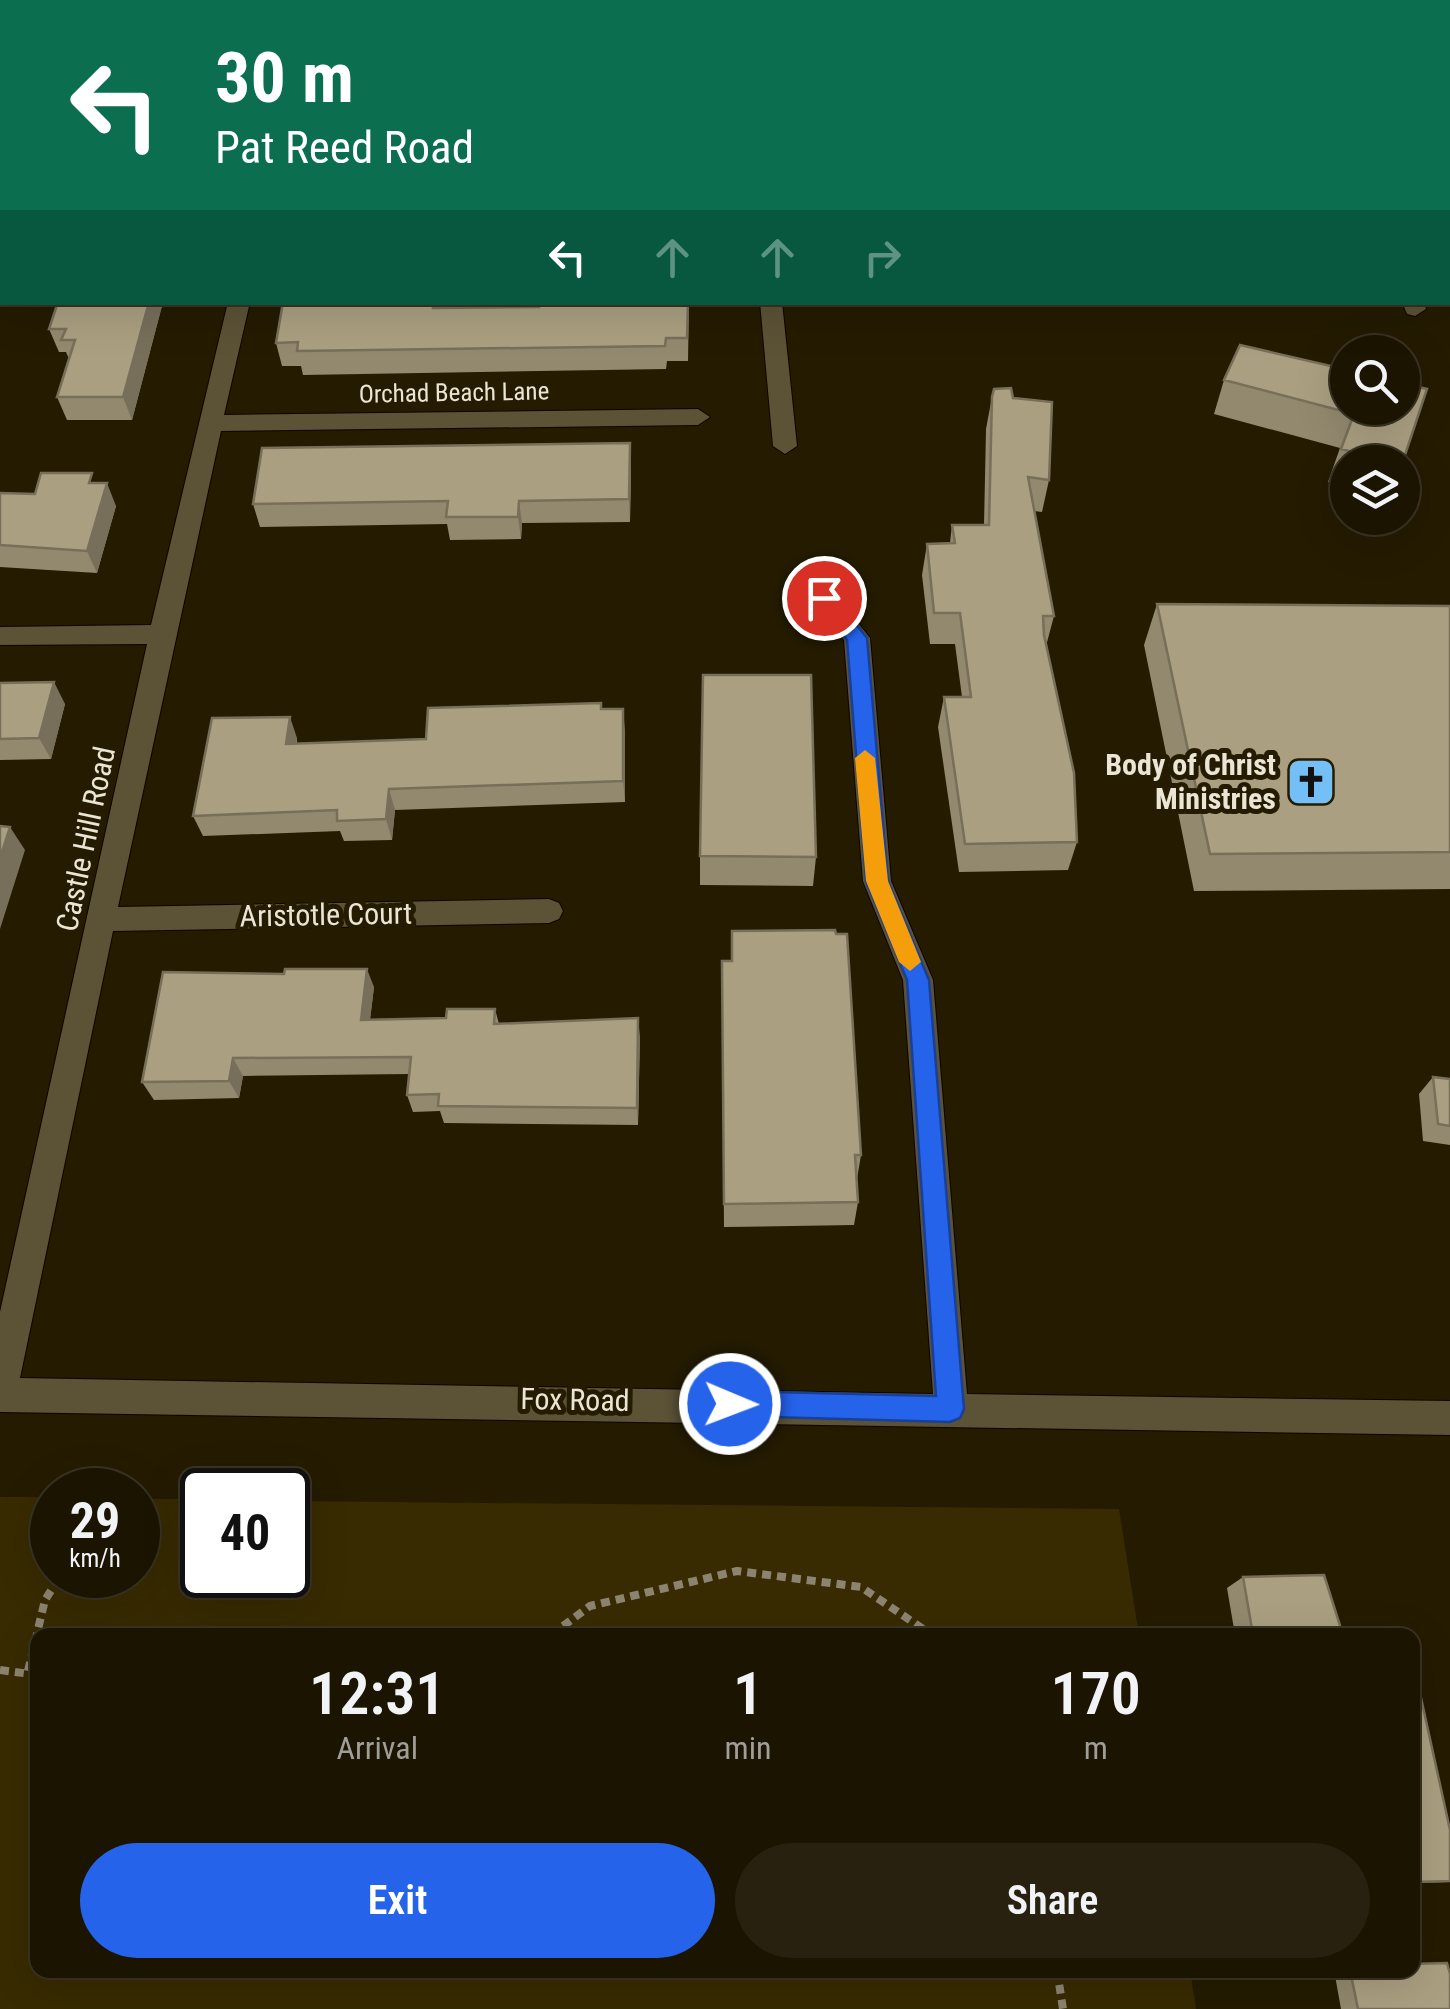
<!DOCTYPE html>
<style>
:root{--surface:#1b1401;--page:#282110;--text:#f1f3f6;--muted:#a09e99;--line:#393323;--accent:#2563eb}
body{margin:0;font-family:"Roboto Condensed",sans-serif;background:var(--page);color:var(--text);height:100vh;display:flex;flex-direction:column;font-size:38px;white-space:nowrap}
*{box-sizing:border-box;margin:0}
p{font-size:32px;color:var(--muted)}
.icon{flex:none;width:55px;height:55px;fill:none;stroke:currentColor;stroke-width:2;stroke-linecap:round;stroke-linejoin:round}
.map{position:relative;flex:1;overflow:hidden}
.sheet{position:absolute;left:30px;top:1628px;width:1390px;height:350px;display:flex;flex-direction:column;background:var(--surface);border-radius:20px;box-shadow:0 10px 40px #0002,0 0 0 2px var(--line)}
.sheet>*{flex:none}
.guide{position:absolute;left:0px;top:0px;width:1450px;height:305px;box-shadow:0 10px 40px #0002,0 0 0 2px var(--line);background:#0b6e4f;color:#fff;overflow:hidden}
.tools{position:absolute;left:1330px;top:335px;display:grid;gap:20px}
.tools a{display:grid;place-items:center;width:90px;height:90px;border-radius:50%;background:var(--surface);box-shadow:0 10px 40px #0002,0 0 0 2px var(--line);font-size:50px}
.speed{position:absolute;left:30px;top:1468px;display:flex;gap:20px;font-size:50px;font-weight:700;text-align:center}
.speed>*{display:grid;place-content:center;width:130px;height:130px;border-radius:50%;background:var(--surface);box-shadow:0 10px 40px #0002,0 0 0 2px var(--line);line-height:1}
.speed small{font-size:25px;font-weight:400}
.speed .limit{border:5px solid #111;border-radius:15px;background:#fff;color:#111}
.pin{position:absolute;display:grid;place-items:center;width:85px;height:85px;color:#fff;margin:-42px;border:5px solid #fff;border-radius:50%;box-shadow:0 2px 10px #0007}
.me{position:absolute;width:110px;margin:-55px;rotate:91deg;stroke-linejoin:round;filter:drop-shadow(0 0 8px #0008)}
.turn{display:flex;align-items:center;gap:35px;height:210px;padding:0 50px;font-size:45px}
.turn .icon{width:130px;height:130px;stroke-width:2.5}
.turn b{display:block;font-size:70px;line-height:85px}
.lanes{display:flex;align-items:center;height:95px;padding:0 50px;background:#0003;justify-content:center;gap:50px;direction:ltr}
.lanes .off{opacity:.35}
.eta{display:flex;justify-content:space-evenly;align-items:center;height:170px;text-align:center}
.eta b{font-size:60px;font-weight:600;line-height:70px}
.cta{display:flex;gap:20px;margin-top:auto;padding:20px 50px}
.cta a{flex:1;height:115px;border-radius:60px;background:var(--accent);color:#fff;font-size:40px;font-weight:600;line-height:115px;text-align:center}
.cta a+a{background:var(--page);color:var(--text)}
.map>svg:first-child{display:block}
.green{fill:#382b01}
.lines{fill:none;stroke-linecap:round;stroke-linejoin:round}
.minor-casing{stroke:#0d0500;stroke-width:2}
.path{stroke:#8c8470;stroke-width:8;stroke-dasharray:9 6;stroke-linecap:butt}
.minor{fill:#5c5236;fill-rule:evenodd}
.wall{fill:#92896e}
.shaded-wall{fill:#776f5a}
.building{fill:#aa9f80;stroke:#776f5a;stroke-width:2.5}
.route{fill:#2563eb;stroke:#184099;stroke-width:2.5}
.slow{fill:#f59e0b}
.labels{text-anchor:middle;stroke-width:10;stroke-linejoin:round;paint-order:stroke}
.far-street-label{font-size:25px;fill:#ebe5d5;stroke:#241b01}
.poi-label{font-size:30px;font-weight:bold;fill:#ebe5d5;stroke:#241b01;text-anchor:end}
.street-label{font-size:30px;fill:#ebe5d5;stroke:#241b01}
</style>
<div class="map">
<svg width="1450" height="2009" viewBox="0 0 1450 2009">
<rect width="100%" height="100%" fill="#241b01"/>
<path class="green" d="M0,1497H52V1575H138V1499H202V1575H288V1501L1119,1509L1139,1635H38V1970H1190L1196,2009H0Z"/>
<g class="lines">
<g class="minor-casing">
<path id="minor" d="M735,0H753V2H735Z
M1289,0H1307L1308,2H1290Z
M228,302H250L224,415L698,409L710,417L698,425L221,431L118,907L549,899L559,903L563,911L559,919L549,923L113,931L20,1378L933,1394L903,980L863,881L844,640L811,598L824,589L833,592L870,638L891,881L933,980L967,1394L1450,1401V1435L0,1412V1312L147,644L0,645V627L151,625Z
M760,302H782L797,446L785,454L773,446Z
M1402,302H1424L1426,309L1415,316L1407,314Z"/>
</g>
<path class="path" d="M107,1490L113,1477
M551,1635L590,1606L737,1571L861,1587L932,1635
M0,1670L38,1675
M28,1671L45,1600L61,1575
M1057,1970L1063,2009"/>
<use href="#minor" class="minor"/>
</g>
<path class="wall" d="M1448,14H1450V89H1448Z
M54,302H163L132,420H67L57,397L69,359L66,352H59L49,329L56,307Z
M539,302H689L688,361H667L666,369L303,375L301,366H282L276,343L434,303L435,308L539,307Z
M1348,370L1402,462H1348V488L1328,482L1340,448L1214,414L1224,380Z
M992,397L1013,398L1049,480L1042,512L1034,511L1054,616L1046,646L1077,842L1068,870L959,872L938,727L944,697H962L955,644H930L922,575L927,544L950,543L952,525H984L986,429Z
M631,466L630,522L522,523L521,539L450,540L447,524L260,527L253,504Z
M96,483L116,506L97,573L0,567V493L35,494Z
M1157,604L1450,606V889L1194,891L1144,645Z
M0,683L65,704L51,759L0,760Z
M602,709L625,730V802L395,810L392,840L344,841L340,831L203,836L193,816L297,738V744L426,739Z
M700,856L816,857L813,886L700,885Z
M732,931L861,1155L857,1179L858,1202L854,1225L724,1227L722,961H731Z
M284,974L374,987L370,1019L446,1018L495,1009L499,1024L640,1036L638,1125L444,1123L440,1111L413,1112L407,1095L409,1074L243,1076L239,1098L154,1100L142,1082Z
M1433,1077L1450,1079V1145L1423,1141L1419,1094Z
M1243,1577L1343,1635H1235L1227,1588Z
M1412,1657L1450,1830V1882L1412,1883Z
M1412,1963H1447L1450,2009H1341L1334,1970H1412Z"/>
<path class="shaded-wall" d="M149,302H163L132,420L123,397Z
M630,443L631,466L630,522L629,499Z
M107,483L116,506L97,573L87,551Z
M519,501L522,523L521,539L518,517Z
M54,682L65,704L51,759L39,738Z
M623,709L625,730V802L623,781Z
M290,717L297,738L293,765L286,744Z
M389,789L395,810L392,840L386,819Z
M10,827L25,850L0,929V858Z
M367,969L374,987L368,1038L361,1020Z
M638,1018L640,1036L638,1125L637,1108Z
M233,1058L243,1076L239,1098L229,1081Z"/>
<path class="building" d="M374,0H424L423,2H373Z
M861,0H911L912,2H861Z
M1106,0H1156V2H1106Z
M1448,14H1450V53L1448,47Z
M58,302H149L123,397H57L75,340H61L66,329H49Z
M283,302L434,303L433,308L539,307V302H688L687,338H666L665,346L297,351L298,342L276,343Z
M1240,345L1348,370V408H1402V383L1427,389L1402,464V462H1391L1341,449L1354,414L1224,380Z
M1011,388L1013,398L1052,402L1049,480L1028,477L1054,616H1043L1044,635L1074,773L1077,842L965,844L944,697H971L960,613H934L927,544L955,543L952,525H989L992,397L994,389Z
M630,443L629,499L519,501L518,517H446L448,501L253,504L262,448Z
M41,473H92L89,483H107L87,551L0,545V493L35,494Z
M1157,604L1450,606V852L1210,854Z
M703,675H811L816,857L700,856Z
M54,682L39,738L0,739V683Z
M601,703V709H623V781L389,789L386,819L337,821V810L193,816L212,718L290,717L286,744L426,739L428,708Z
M0,826L10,827L0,858Z
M835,930L836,934H847L861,1155H855L858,1202L724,1204L722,961H732V931Z
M285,969H367L361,1020L446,1018L447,1009H495L494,1024L638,1018L637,1108L438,1106L439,1094L407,1095L411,1057L233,1058L229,1081L142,1082L163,972L284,974Z
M1433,1077L1450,1079V1126L1438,1124Z
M1324,1575L1343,1635H1253L1243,1577Z
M1412,1657L1450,1830V1881L1412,1882Z
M1447,1963L1450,1974V2009H1358L1350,1970H1412V1964Z"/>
<path class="route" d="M824,591L831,593L867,638L888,881L929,980L964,1409L960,1418L950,1422L730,1416L720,1413L716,1404L720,1394L730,1391L936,1396L907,980L866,881L847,640L814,598Z"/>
<path class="slow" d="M865,750L875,758L888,881L921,962L910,971L899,962L866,881L855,758Z"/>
<defs>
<g id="church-square" transform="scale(2.5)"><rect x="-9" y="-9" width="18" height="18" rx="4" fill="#74c0f6" stroke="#241b01"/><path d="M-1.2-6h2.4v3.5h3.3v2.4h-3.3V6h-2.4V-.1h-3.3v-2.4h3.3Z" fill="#111"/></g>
</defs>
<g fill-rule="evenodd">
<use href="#church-square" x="1311" y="782"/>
</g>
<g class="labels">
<g class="far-street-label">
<text transform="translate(454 392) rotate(-1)" y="9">Orchad Beach Lane</text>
</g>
<g class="poi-label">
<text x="1276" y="775">Body of Christ<tspan x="1276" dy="34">Ministries</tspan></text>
</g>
<g class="street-label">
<text transform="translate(86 839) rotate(-78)" y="10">Castle Hill Road</text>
<text transform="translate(326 915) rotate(-1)" y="10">Aristotle Court</text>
<text transform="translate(575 1400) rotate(1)" y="10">Fox Road</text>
</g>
</g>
</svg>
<div class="tools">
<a><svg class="icon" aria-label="search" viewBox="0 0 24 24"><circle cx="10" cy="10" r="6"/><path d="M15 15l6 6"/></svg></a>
<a><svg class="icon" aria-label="layers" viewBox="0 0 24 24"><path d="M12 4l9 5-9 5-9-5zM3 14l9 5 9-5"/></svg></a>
</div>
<div class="speed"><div>29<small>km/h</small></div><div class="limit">40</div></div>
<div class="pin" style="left:824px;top:598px;background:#d93025"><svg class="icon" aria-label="arrive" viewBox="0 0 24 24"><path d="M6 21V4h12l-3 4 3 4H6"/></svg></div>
<svg class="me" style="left:730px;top:1404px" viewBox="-20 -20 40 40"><circle r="17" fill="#2563eb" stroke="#fff" stroke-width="3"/><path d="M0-11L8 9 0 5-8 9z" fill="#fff"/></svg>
<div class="guide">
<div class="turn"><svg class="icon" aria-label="left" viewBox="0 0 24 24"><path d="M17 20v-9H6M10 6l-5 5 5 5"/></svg><div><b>30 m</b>Pat Reed Road</div></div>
<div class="lanes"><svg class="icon" aria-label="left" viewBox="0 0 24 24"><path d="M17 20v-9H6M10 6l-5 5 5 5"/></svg><svg class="icon off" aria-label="ahead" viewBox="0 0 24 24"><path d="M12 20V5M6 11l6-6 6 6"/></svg><svg class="icon off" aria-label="ahead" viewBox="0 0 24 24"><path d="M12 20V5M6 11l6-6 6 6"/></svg><svg class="icon off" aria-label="right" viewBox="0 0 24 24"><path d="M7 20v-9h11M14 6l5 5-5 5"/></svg></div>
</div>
<section class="sheet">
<div class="eta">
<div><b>12:31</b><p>Arrival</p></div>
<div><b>1</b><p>min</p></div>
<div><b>170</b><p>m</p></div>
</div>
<div class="cta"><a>Exit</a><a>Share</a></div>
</section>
</div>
